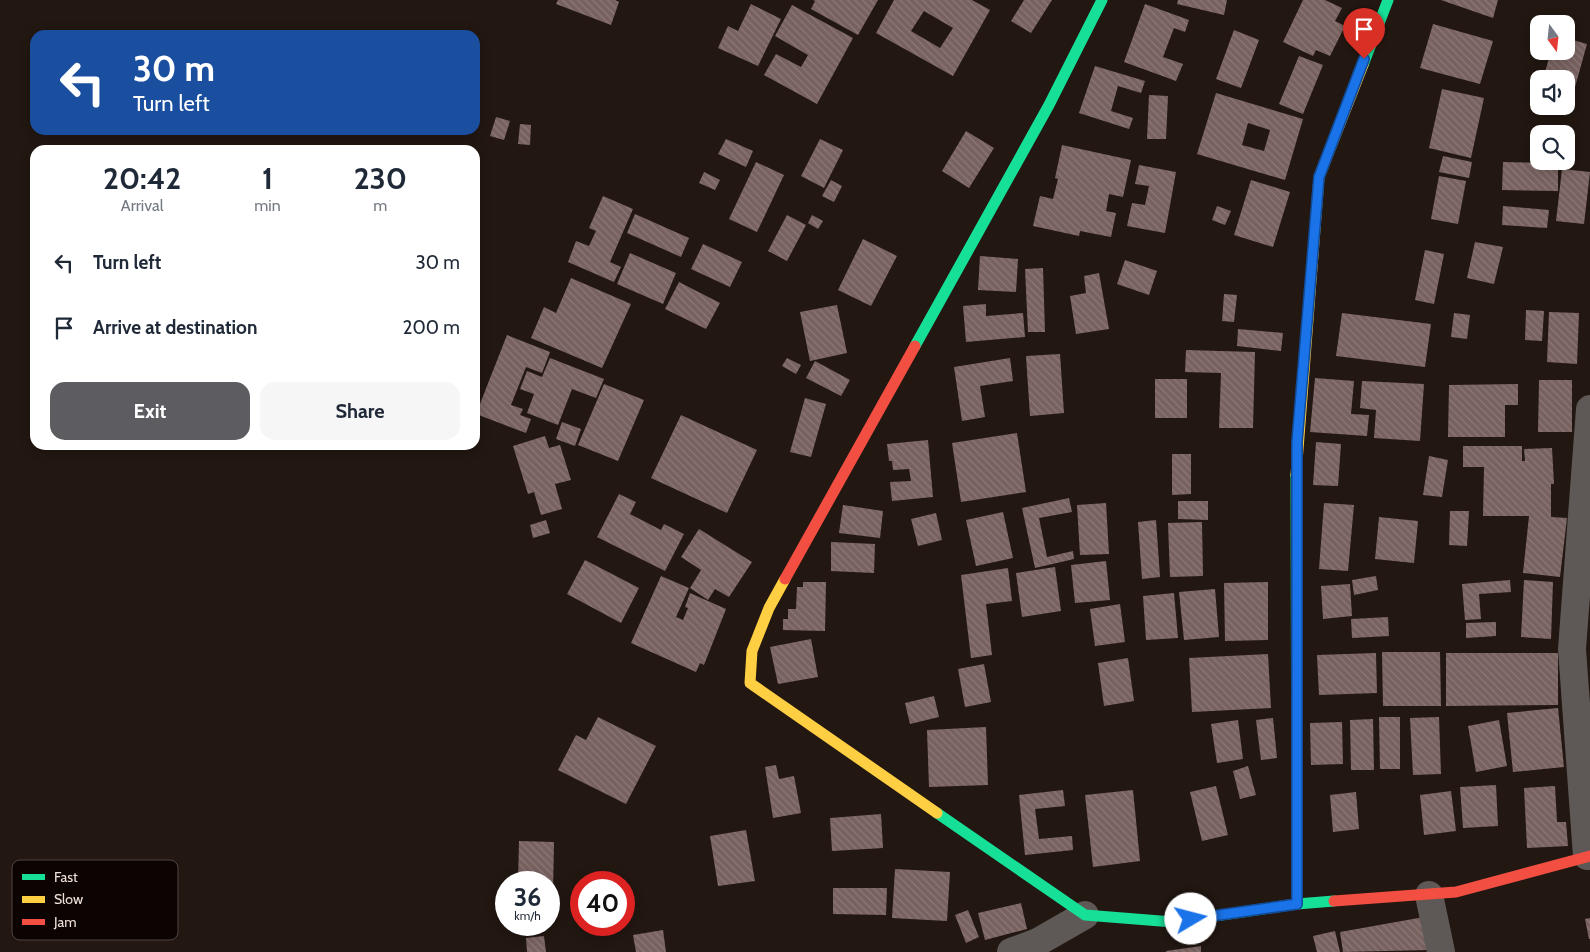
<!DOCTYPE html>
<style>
:root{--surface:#fff;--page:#f6f6f7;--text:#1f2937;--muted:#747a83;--accent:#5d5c60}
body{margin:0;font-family:Cabin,sans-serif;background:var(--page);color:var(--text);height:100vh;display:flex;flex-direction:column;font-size:19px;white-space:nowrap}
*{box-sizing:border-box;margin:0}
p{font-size:16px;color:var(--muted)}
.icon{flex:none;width:28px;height:28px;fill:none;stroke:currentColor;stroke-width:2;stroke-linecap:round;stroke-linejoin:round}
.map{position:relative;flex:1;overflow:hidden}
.panel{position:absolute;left:30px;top:145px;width:450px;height:305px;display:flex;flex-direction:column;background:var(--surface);border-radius:15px;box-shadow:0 2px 12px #0003}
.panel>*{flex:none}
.guide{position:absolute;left:30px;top:30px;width:450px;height:105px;border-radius:15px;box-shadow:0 2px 12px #0003;background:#1a4fa0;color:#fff;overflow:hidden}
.needle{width:32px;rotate:165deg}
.controls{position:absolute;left:1530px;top:15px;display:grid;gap:10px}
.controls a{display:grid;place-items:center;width:45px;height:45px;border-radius:10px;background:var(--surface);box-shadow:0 2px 12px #0003;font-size:25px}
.speed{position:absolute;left:495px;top:871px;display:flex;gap:10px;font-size:25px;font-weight:700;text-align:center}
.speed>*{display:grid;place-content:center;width:65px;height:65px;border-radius:50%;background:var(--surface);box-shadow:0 2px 12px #0003;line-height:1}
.speed small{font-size:12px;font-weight:400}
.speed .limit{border:8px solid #d22;background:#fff;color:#111}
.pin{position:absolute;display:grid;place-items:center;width:42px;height:42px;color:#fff;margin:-51px -21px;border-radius:50% 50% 50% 0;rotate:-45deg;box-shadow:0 0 5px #0007}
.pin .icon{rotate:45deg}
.me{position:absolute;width:55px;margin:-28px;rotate:82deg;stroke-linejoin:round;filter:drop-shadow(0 0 4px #0008)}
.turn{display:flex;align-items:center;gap:18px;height:105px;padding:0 20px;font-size:22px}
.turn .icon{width:65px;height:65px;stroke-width:2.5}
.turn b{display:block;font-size:35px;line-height:42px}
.eta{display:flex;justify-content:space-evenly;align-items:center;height:85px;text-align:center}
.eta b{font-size:30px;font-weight:700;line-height:35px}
.button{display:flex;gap:10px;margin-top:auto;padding:10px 20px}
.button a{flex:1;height:58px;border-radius:15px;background:var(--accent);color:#fff;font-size:20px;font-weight:700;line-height:58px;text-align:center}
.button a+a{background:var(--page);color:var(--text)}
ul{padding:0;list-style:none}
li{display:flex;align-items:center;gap:15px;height:65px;padding:0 20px}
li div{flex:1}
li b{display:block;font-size:19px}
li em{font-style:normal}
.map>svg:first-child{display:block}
.building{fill:url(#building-back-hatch);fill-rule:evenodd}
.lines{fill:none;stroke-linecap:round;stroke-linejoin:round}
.street{stroke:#5e5957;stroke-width:28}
.fast{stroke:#16e098;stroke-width:11}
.slow{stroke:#ffcf43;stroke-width:11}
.jam{stroke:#f24e42;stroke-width:11}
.route-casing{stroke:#114b97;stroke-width:12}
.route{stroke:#1a73e8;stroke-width:9}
.key{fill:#0c0402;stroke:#504642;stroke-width:1}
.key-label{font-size:14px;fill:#f0e0d8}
</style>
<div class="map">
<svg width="1590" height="952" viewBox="0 0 1590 952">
<defs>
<pattern id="building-back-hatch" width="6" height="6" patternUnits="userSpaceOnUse" patternTransform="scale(1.25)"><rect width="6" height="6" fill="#786260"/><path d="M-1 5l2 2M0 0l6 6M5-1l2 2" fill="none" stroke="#8c7876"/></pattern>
</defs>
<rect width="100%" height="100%" fill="#221711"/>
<path class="building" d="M558,0H615L619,2L611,25L556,4Z
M813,0H878L858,35L811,9L815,1Z
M894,0H972L990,10L953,76L876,33ZM924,11L953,28L940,48L911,31Z
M1024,0H1052L1031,33L1011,21Z
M1178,0H1227L1224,15L1177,4Z
M1303,0H1325L1342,8L1335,21L1345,26L1330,56L1316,50L1313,56L1283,42Z
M1441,0H1498L1493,18Z
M751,4L781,19L758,66L718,48L728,26L738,31Z
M1145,4L1189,20L1185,32L1174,28L1163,57L1183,64L1176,81L1124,62Z
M792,5L853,38L817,104L764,75L776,54L801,67L808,55L775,36Z
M1433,24L1493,41L1480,84L1420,68Z
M1234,30L1259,40L1241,88L1216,79Z
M1566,38L1587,44L1572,98L1566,97V79H1543L1551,51H1566Z
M1299,56L1323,65L1303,114L1279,104Z
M1095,66L1145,81L1141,93L1118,86L1111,111L1133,118L1129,129L1079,113Z
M1442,89L1484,98L1471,158L1429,148Z
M1216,93L1303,119L1285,180L1197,154ZM1248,123L1270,130L1264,151L1242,145Z
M1149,95L1168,96L1166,139H1147Z
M496,117L510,121L504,140L490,136Z
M520,124L531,125L530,145L518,144Z
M966,131L994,148L969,188L942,171Z
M726,139L753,151L746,167L718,154Z
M820,139L843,150L824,188L801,176Z
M1062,145L1131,160L1123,197L1109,194L1106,211L1116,213L1111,237L1080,231L1079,236L1033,226L1040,196L1053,199L1058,179L1055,178Z
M1443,156L1472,162L1469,178L1439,172Z
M756,162L784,175L757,232L729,219Z
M1503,162L1558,163V191L1502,190Z
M1139,165L1176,172L1165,233L1127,226L1132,203L1145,205L1149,186L1135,184Z
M1562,169L1590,172L1584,224L1556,221Z
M704,172L720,180L715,190L699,183Z
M1439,176L1466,181L1458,224L1431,219Z
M831,180L842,186L834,202L822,196Z
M1251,180L1290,192L1273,247L1234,235Z
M603,196L633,209L610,262L621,267L614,282L568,262L576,241L589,246L596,231L589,228Z
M1217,206L1231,211L1225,225L1212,220Z
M1503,206L1549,210L1547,228L1502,225Z
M635,214L689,238L681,257L627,233Z
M787,215L806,225L787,261L768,251Z
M812,215L823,221L818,229L808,223Z
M863,239L897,256L871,306L838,290Z
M1475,242L1503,247L1494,284L1467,278Z
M703,244L742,262L730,287L691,269Z
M1425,250L1444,254L1434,304L1415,300Z
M630,253L676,273L663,304L617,284Z
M980,256L1018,259L1016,292L978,290Z
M1125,260L1157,271L1149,295L1117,284Z
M1043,268L1045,332H1028L1025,269Z
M1099,273L1109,329L1076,334L1070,296L1086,293L1084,276Z
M571,278L631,304L602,368L531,338L544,307L556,313Z
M679,282L720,303L706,329L665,309Z
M1224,294L1237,295L1234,322L1222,321Z
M986,304V316L1023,313L1025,337L966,342L963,306Z
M837,305L847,353L810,361L800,312Z
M1526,310L1544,311L1542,341L1525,340Z
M1549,312L1579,313L1577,364L1547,362Z
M1342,313L1431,324L1425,367L1336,356Z
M1454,313L1470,315L1467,339L1451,337Z
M1238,329L1283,333L1281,351L1237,346Z
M507,335L550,352L542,373L526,367L511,405L523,409L520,415L531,419L526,433L476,414Z
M1186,350L1255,352L1253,428H1219L1221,373L1185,372Z
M1060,354L1064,413L1030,416L1026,356Z
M550,358L604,379L596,398L572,389L558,425L527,413L534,394L520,389L527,371L542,377Z
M787,358L801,365L796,374L782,366Z
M1010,358L1013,381L980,386L985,417L962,421L954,367Z
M815,361L850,380L841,396L806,378Z
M1315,378L1354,381L1351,414L1369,415L1367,436L1310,432Z
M1155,379H1187V418H1155Z
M1539,380H1572V432H1538Z
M1362,381L1424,384L1420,441L1374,438L1376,410L1360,408Z
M604,384L644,400L618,461L578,445Z
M1518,384V405H1505V437H1448L1449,385Z
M805,398L826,404L811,457L790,452Z
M681,415L757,450L727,513L651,478Z
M562,422L581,429L575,446L556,439Z
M1017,433L1026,492L961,502L952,443Z
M545,436L549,448L560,445L571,480L555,484L562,509L541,515L534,492L528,494L513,446Z
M928,440L933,497L892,501L890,482L911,481L909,469L893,470L892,461H889L887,444Z
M1316,442L1341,444L1338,486L1313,485Z
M1463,446H1522V461H1525L1524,449L1552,448L1554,484H1551V517L1567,518L1560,577L1523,573L1529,516H1483L1484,467H1463Z
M1172,454H1191V494L1172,495Z
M1429,456L1448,460L1442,497L1423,495Z
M619,494L636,502L630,514L661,530L664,524L684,534L665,571L597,537Z
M1069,498L1072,512L1039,518L1047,557L1073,551L1074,559L1035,568L1022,508Z
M1178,501H1208V520L1178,519Z
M1106,503L1109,554L1080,555L1077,505Z
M1324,503L1354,505L1348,571L1319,569Z
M843,505L883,511L880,538L839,533Z
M1450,511H1469L1467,546L1449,545Z
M1003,512L1013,558L976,566L966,520Z
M936,513L942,540L918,546L911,519Z
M1379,517L1418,521L1414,563L1375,559Z
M546,520L550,533L533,538L530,525Z
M1156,520L1160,577L1142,579L1138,522Z
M1202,522L1203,576L1170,577L1168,523Z
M699,529L752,562L729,597L715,589L708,600L690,588L701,570L681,557Z
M831,542L875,544L874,573L831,571Z
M585,560L639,588L621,623L567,594Z
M1106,561L1110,600L1075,603L1071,565Z
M1055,567L1061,611L1022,617L1016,573Z
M1008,568L1012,601L986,604L992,655L971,658L961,575Z
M661,576L689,588L676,617L683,620L688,608L685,607L690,593L726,609L704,665L700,663L696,672L631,643Z
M1376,576L1378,590L1354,595L1352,580Z
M1510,580L1511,592L1479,594L1481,619L1465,620L1462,584Z
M1524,580L1553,582L1551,639L1521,637Z
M803,582H826L825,631L783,630V619H788V609H796L797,587H803Z
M1268,582V640L1225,641L1224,583Z
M1350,584L1352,616L1323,619L1321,586Z
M1215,589L1219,637L1184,640L1179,592Z
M1174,593L1178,638L1146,640L1143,596Z
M1120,604L1125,642L1095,646L1090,609Z
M1388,617L1389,636L1352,638L1351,619Z
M1496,622V636L1466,638V623Z
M811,639L818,677L778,684L770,647Z
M1382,652H1440L1441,706H1383Z
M1376,653L1377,693L1319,695L1317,655Z
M1446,653H1558V705L1446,706Z
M1268,654L1271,708L1192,712L1189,658Z
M1128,658L1134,701L1104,706L1098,663Z
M984,664L991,702L965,707L958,669Z
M934,696L939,717L910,724L905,703Z
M1558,708L1564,767L1513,772L1507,713Z
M598,717L656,746L626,804L558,770L576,735L586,740Z
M1379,717H1400V769H1380Z
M1439,717L1441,774L1413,775L1410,718Z
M1273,718L1277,758L1261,760L1256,720Z
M1373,719L1374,770H1351L1350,720Z
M1238,720L1243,759L1217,763L1211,724Z
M1499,720L1507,766L1476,772L1468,726Z
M1342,722L1343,764L1311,765L1310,723Z
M986,727L988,785L929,787L927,730Z
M776,765L779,779L794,776L801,813L773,818L765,767Z
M1248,766L1256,795L1240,799L1233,771Z
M1496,785L1498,826L1463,828L1460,787Z
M1216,786L1228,835L1202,841L1190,792Z
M1555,786L1557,822H1566L1568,846L1527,848L1524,788Z
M1063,790L1065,806L1035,809L1039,839L1072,836L1073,850L1025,855L1019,795Z
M1133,790L1140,861L1093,867L1085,795Z
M1451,791L1456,831L1424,835L1420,795Z
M1356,792L1359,829L1333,832L1330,795Z
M881,814L883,848L832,851L830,818Z
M746,830L755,881L718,886L710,836Z
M519,841L554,842L553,893H549V882H518Z
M895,869L950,872L947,921L892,918Z
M833,888H887L886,915L833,914Z
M1021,903L1027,929L985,940L978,913Z
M968,910L979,937L966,943L955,915Z
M1424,917L1430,950L1343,952L1340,932Z
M1590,918V939H1589L1585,919Z
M663,930L666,952H636L633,935Z
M1335,931L1340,952H1317L1313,936Z
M544,936L546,952H527L526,938Z
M1201,946V952H1166V951Z"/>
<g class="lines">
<path class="street" d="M1587,856L1572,649L1590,409
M1429,895L1441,952
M1011,952L1038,942L1085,915"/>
<path class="fast" d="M1363,65L1388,0
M915,346L1049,105L1102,0
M1296,475L1297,904
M937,813L1085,915L1173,922L1297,904L1334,901"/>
<path class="slow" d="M1296,475L1319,177L1363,65
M785,579L769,608L752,651L750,683L937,813"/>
<path class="jam" d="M785,579L915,346
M1334,901L1456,892L1590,856"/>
</g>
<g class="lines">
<g class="route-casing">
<path id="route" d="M1191,919L1297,904V442L1319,177L1364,59"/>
</g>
<use href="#route" class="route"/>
</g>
<rect x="12" y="860" width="166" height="80" rx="8" class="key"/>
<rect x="22" y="874" width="23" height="6" fill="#16e098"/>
<rect x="22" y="896" width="23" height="7" fill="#ffcf43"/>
<rect x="22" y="919" width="23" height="6" fill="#f24e42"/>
<g class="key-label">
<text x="54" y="882">Fast</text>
<text x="54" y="904">Slow</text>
<text x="54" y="927">Jam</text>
</g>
</svg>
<div class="controls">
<a><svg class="needle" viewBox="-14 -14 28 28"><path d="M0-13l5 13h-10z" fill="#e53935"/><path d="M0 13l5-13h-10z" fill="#747a83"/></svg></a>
<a><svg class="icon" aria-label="sound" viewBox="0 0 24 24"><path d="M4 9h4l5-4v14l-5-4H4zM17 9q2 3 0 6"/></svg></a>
<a><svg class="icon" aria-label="search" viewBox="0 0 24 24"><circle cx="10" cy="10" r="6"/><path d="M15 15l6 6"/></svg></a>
</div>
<div class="speed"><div>36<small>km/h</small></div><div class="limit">40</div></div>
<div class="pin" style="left:1364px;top:59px;background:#d93025"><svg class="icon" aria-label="arrive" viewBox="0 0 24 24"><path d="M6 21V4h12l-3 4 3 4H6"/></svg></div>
<svg class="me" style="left:1191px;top:919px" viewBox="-20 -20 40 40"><circle r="19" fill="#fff"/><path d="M0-13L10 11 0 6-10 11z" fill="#1a73e8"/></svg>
<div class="guide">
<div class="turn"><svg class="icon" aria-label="left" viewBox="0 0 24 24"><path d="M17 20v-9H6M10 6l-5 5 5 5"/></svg><div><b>30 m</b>Turn left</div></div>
</div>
<section class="panel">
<div class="eta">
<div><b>20:42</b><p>Arrival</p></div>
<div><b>1</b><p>min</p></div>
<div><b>230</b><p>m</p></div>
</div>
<ul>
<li><svg class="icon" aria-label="left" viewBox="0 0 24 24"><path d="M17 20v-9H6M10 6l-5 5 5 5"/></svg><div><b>Turn left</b></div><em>30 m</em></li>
<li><svg class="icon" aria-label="arrive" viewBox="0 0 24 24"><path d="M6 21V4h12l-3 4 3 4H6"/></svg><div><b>Arrive at destination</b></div><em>200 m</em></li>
</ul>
<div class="button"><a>Exit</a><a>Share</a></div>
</section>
</div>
